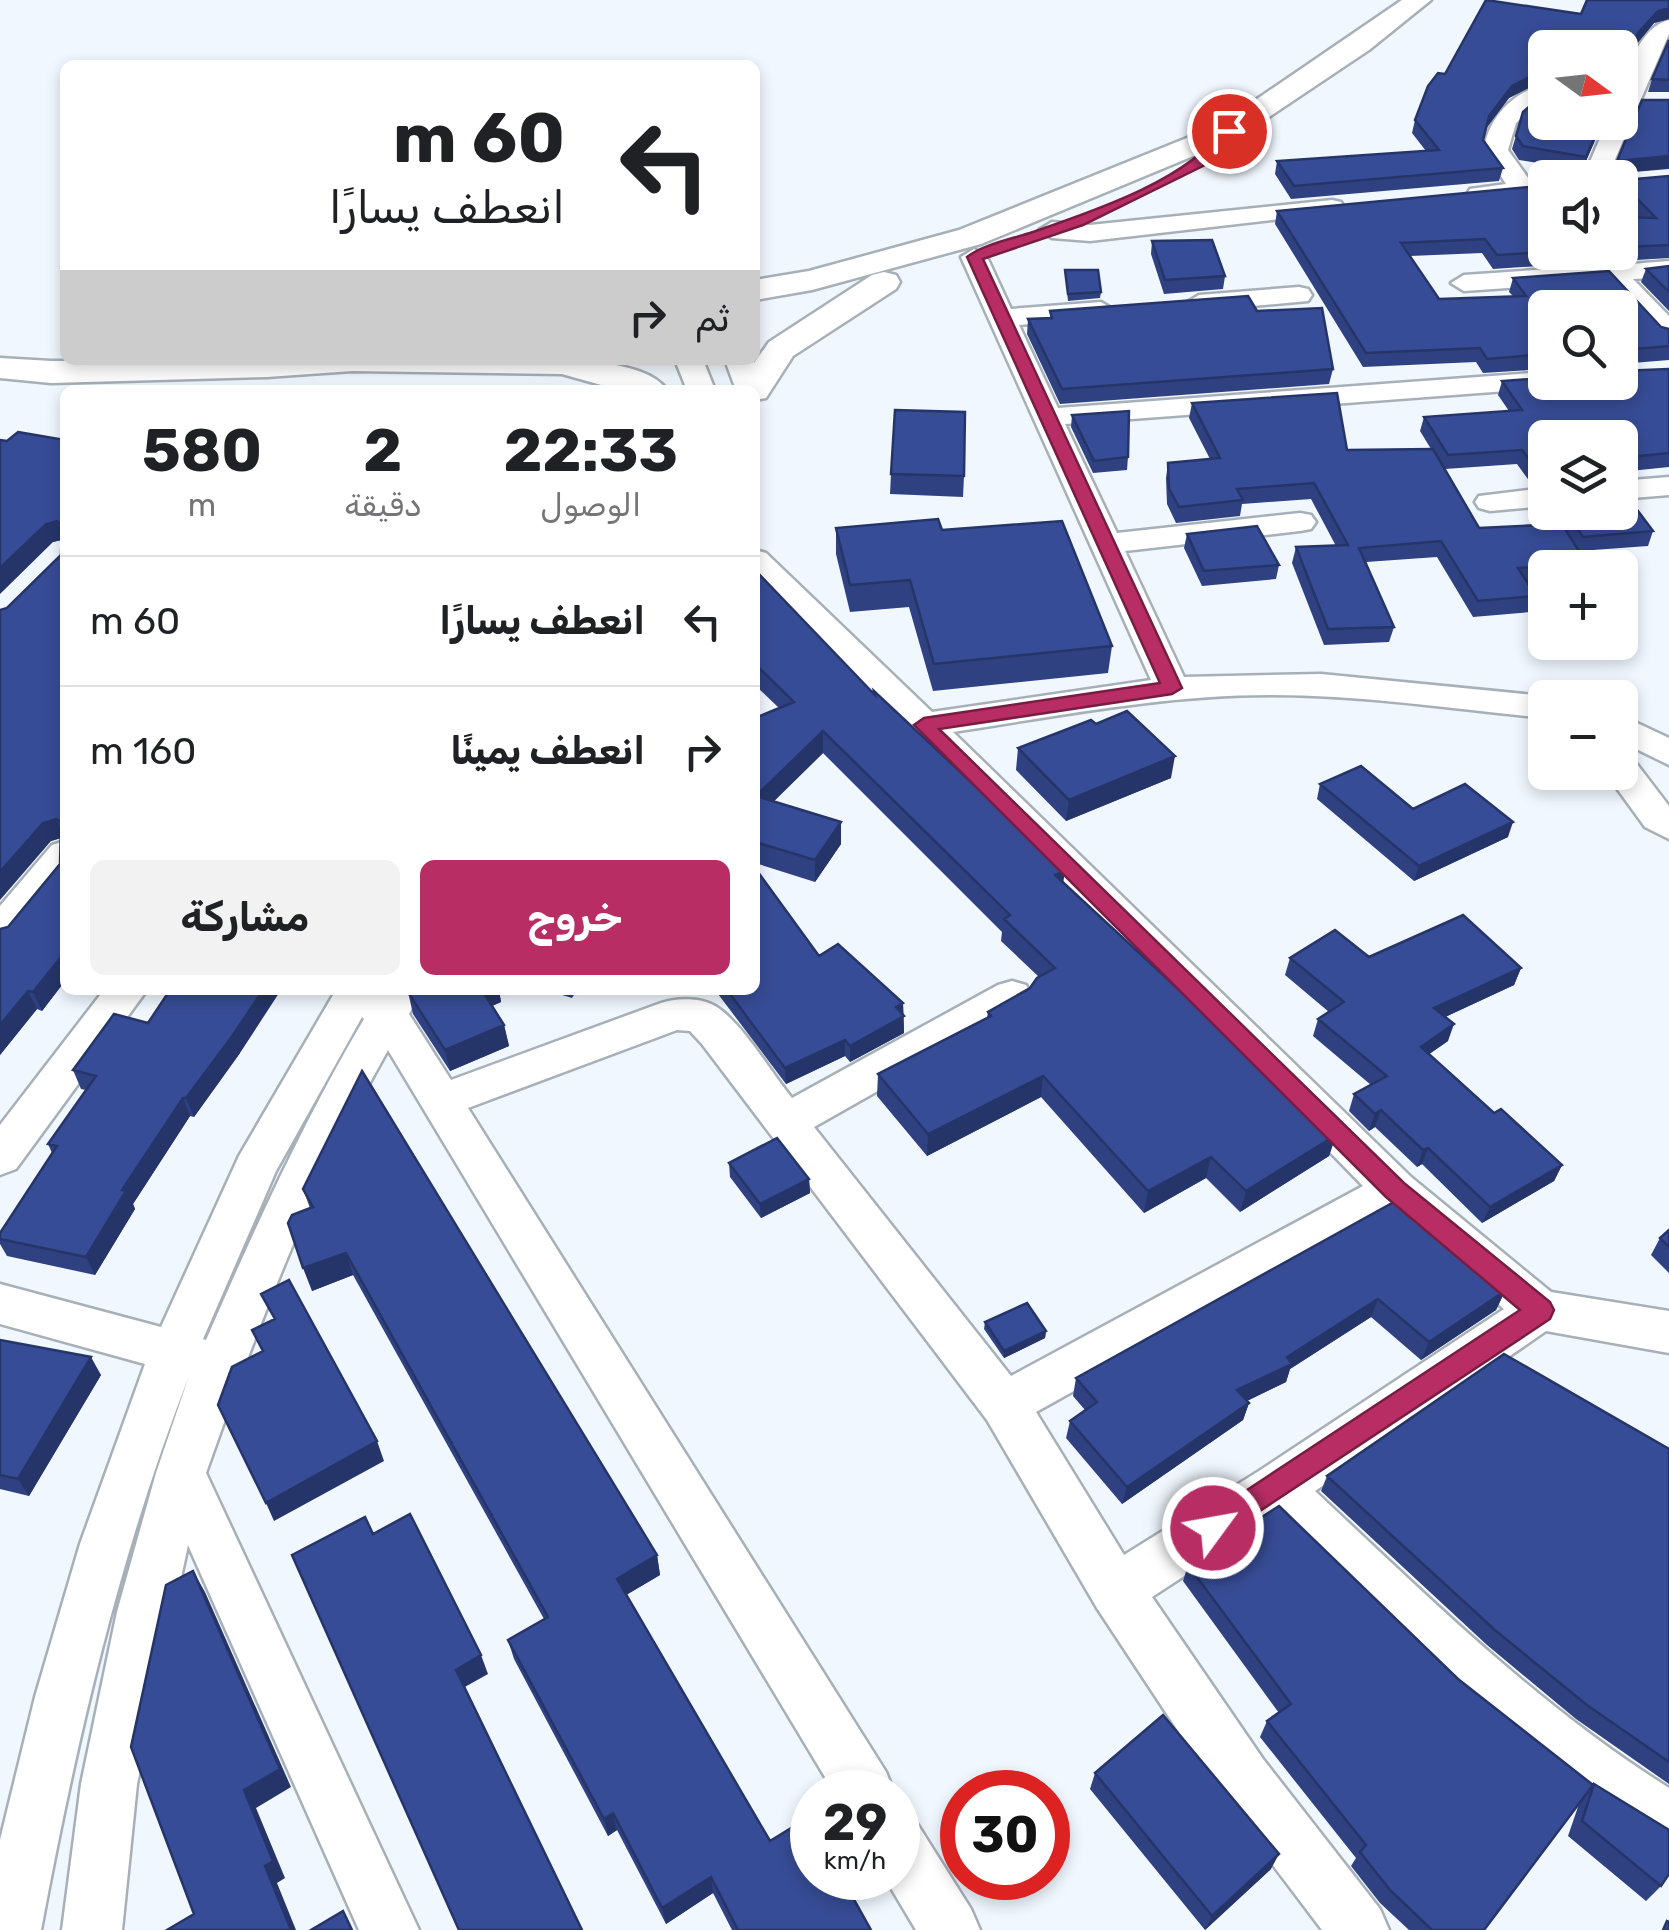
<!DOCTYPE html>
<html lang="ar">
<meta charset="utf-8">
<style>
:root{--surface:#fff;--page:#f2f2f2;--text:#202124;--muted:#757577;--line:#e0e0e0;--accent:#b92d65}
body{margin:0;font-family:Rubik,Cairo,sans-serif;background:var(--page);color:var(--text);direction:rtl;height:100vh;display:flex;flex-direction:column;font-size:38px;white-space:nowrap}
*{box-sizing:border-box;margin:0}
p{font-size:32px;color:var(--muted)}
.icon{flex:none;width:55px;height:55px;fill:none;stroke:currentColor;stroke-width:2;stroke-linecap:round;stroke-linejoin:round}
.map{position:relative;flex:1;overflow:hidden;direction:ltr}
.sheet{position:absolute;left:60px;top:385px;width:700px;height:610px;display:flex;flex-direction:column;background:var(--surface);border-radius:15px;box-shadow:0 5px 15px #0003;direction:rtl}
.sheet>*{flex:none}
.guide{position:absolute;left:60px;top:60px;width:700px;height:305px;border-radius:15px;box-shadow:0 5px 15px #0003;direction:rtl;background:#fff;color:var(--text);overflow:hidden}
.needle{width:65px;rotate:105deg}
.tools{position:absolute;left:1528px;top:30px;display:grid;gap:20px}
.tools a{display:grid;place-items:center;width:110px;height:110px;border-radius:15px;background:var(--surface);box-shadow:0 5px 15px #0003;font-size:50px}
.speed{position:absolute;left:790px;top:1770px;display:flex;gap:20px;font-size:50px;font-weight:700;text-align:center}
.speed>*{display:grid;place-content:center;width:130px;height:130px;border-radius:50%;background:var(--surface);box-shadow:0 5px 15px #0003;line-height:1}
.speed small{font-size:25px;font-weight:400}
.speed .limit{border:15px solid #d22;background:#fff;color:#111}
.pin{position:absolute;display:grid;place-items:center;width:85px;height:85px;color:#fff;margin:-42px;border:5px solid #fff;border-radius:50%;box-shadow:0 2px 10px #0007}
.me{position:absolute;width:110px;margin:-55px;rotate:58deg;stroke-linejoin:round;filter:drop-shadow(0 0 8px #0008)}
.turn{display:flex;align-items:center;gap:35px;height:210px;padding:0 30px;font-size:45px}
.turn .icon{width:130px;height:130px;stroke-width:2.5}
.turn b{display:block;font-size:70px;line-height:85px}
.then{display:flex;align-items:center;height:95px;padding:0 30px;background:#0003;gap:20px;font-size:38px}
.eta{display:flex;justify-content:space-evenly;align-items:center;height:170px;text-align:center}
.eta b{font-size:60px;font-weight:700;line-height:70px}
.cta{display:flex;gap:20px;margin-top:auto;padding:20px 30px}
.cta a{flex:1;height:115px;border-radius:15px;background:var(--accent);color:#fff;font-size:40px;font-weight:700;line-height:115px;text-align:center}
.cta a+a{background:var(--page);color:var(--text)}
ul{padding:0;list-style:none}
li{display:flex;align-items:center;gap:30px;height:130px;padding:0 30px;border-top:2px solid var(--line)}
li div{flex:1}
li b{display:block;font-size:38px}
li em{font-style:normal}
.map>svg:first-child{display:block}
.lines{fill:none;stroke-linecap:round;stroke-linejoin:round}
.minor-casing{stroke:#a7b0b8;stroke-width:5}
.major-casing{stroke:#a7b0b8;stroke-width:5}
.minor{fill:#fff;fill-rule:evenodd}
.major{fill:#fff;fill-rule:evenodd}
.wall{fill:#2f4181}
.shaded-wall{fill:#263569}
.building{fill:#374c96;stroke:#263569;stroke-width:2.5}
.route{fill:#b92d65;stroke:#781d42;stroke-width:2.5}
</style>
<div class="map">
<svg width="1669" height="1930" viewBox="0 0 1669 1930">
<rect width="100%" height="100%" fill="#f0f7fe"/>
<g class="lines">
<g class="minor-casing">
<path id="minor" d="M1669,20V34L1607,178H1583L1607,122H1620C1620,90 1633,29 1669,20Z
M1545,84V98L1516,123L1508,150L1531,182L1545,181V195L1470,199L1467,194L1470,189L1506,184L1484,150C1488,117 1514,92 1545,84Z
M1332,200L1341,202L1344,207L1341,212L1090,241L1052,238L1039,230L1052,222L1090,225Z
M974,249L987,257L1011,309L1101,302L1114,310L1101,318L1019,325L1058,408L1545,372V382H1557L1545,388L1065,424L1117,533L1300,513L1311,515L1316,522L1311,529L1300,531L1125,551L1184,677L1321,674L1545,696L1551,698H1545V718C1454,709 1362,695 1271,695C1164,695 1058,716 953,732L1411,1177L1551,1292L1669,1311V1353L1546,1331L1315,1491C1427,1596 1538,1706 1669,1788V1850L1597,1808L1451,1692L1273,1518L1152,1597L1263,1759L1380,1909L1389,1930H1322L1223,1799L1097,1608L987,1420L702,1044L690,1031L677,1030L468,1108L886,1772L894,1792H834L388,1050C312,1184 257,1328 206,1473L419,1930H359L188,1545L137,1784L122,1930H62L81,1784L117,1612L156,1473L189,1376C119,1555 76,1742 41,1930H0V1840L35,1697L80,1544L145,1364L0,1324V1284L161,1327L239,1156L336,990H422L409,1014L451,1080L661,1003C676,998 700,997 715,1006C741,1021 772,1074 792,1098L998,985L1012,981L1026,985L1032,996L1026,1007L814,1127L1011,1376L1363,1186L1208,1027L755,578V550L766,553L932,712L1151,680L961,257ZM362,1017L364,1019C303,1122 254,1230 206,1340L203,1339L276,1171ZM1392,1214L1504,1309L1259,1471L1124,1555L1036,1412Z
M1594,252L1608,254L1619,265L1669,261V277L1633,279L1669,316V340L1659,338L1606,281L1464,291L1451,283L1464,275L1592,266L1586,259Z
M1299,287L1308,289L1312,295L1308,301L1199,311L1186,303L1199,295Z
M675,360H703L715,390H687Z
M725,360H753L764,390L760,396L755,397V390H736Z
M1669,477V495L1620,499V481Z
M1545,488V506L1490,511L1479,508L1475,502L1479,496Z
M1620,715L1669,738V765L1620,741Z
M1620,755L1633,759L1669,806V839L1645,827L1605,772H1620Z
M65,841V880L14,943L0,947V906L52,845Z
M104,990H147L16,1169L0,1175V1125Z
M898,1816L918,1825L971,1909L980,1930H916L885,1878H898Z"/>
</g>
<g class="major-casing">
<path id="major" d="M1402,0H1431L1369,50L1239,137L981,244L812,290L755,300V280L809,271L959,230L1219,125Z
M884,272L896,275L900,282L896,289L793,356L766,398L755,400V390H735L769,342L872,275Z
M0,358L51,361L591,360C614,365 653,369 667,390H619L562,374L352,371L267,377L51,383L0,378Z"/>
</g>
<use href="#minor" class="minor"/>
<use href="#major" class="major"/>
</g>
<path class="wall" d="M1486,0L1581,14L1587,0H1669V19L1654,23L1635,46L1626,69L1620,106V48H1545V81L1544,80L1509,98L1486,129L1483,140L1503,168L1499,181L1291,199L1275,174L1277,161L1426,151L1412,133L1415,120L1428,86L1438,73L1445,74Z
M1669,40V92H1648L1652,79Z
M1669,100V169L1622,173L1624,180L1669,176V258L1620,261L1612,252H1620V217L1639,218L1620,198V178H1606L1608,169H1614Z
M1523,112L1603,122L1582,170L1519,160L1512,149Z
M1529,187L1545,203V252H1589L1584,263L1493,269L1482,253L1410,256L1439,299L1513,296L1509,292L1513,278L1609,271L1661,327L1669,329V360L1620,364V308H1545V369L1483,373L1476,362L1363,367L1275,224L1277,211Z
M1152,241L1225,276L1223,289L1164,294L1151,254Z
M1669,266V311L1641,282L1646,269Z
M1065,270L1101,292L1100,298L1068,301Z
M1050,311H1257L1333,369L1329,384L1060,404L1027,334L1028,319L1050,318Z
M1669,369V467L1620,472V438H1545V485L1533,486L1517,464L1445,469L1479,528L1559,524L1552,512H1620L1653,531L1648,546L1579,551L1587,564L1585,568H1545V582L1528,583L1536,596L1531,612L1473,617L1437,557L1366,562L1394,627L1389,642L1324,645L1292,563L1296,547L1336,546L1311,499L1242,504L1240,516L1176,523L1167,504L1166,478L1168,463L1210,459L1189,418L1192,403L1347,450L1431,449L1420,431L1424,417L1509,411L1498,395L1502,381Z
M1072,415L1128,457L1127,470L1093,473L1071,427Z
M65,440V981L42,1011L37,1009L0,1055V929L8,927L60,864L61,838L51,841L7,608L61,555L62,540L53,542L7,441Z
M891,474L964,476L963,497L890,494Z
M836,528L942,530L1112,646L1108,673L933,691L909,607L850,612L836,554Z
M1187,534L1279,565L1276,579L1202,586L1184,548Z
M755,570L874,694L1063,883L1336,1135L1329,1156L1240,1212L1206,1178L1144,1213L1041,1097L927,1156L877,1096L878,1074L987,1018L988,1012L1030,988L1039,977L1001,941L1002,932L823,753L774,801L841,844L815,882L755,863V718L779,708L755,685Z
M1096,724L1171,778L1066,821L1016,770L1018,748Z
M1320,784L1413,809L1508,837L1414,881L1317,799Z
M819,956L903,1003L904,1033L850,1062L845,1056L786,1084L715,990H755Z
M1369,957L1521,968L1514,985L1445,1017L1448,1041L1429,1054L1494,1113L1562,1165L1554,1181L1482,1223L1422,1164L1417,1167L1375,1127L1369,1131L1349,1111L1354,1094L1371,1085L1313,1036L1318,1019L1329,1012L1285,975L1290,958Z
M409,990H499L501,1002L492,1006L504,1025L509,1046L450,1071L413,1014L408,992Z
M546,990H577L572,998Z
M148,1023L240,1053L194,1117L190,1116L133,1204L135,1209L95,1275L7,1256L0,1244V1233L52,1153L48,1144L86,1090L81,1089L73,1070Z
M729,1163L809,1179L810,1193L761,1218L730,1177Z
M303,1189L657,1555L660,1575L626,1595L770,1841L871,1930H732L713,1893L666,1924L617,1830L608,1836L514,1659L508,1640L544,1619L353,1275L312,1291L310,1208Z
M1394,1202L1505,1291L1496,1310L1421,1360L1371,1317L1290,1369L1286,1382L1247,1401L1249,1403L1243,1420L1122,1504L1066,1438L1070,1421L1085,1410L1073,1396L1076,1378Z
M1669,1230V1273L1651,1255L1660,1238Z
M985,1322L1046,1331L1045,1338L1004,1358L984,1329Z
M0,1340L101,1375L29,1496L0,1489Z
M1669,1449V1784L1576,1719L1487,1645L1321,1491L1327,1476Z
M1188,1565L1458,1679L1593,1785L1594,1784L1661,1886L1646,1901L1568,1836L1580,1801L1484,1930H1409L1380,1903L1351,1866L1356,1858L1260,1737L1267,1721L1279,1713L1183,1581Z
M1095,1773L1271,1869L1205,1930L1090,1789Z"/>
<path class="shaded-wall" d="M1669,8V19L1654,23L1635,46L1622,77L1638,33L1658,11Z
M1545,69L1544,80L1509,98L1485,129L1489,116L1512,86Z
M1601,122H1603L1582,170L1586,157Z
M1669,156V168L1613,174L1617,161Z
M57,521L64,539L53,542L0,594V568L46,524Z
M823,731V753L757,818L756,796Z
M1175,756L1171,778L1066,821L1069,800Z
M56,819L64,837L51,841L0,900V872L43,823Z
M841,822V844L815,882V860Z
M1513,822L1508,837L1414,881L1419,866Z
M1065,870L1062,892L1055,875Z
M65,952V981L42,1011L33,992Z
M1521,968L1514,985L1428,1025L1434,1008Z
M263,990H281L240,1053L194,1117L186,1098Z
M481,990H499L501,1002L485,1009Z
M28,991L37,1009L0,1055V1025Z
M903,1003L904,1033L850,1062V1046Z
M1454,1024L1448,1041L1415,1064L1421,1047Z
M504,1025L509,1046L450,1071L445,1050Z
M845,1040V1056L786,1084L785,1068Z
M1043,1076L1041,1097L927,1156L928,1134Z
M183,1098L190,1116L133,1204L135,1209L95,1275L86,1257L122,1190Z
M1381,1110L1375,1127L1369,1131L1375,1114Z
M1336,1135L1329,1156L1240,1212L1246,1191Z
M1428,1148L1422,1164L1417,1167L1423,1150Z
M1211,1157L1206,1178L1144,1213L1148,1191Z
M1562,1165L1554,1181L1482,1223L1490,1207Z
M809,1179L810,1193L761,1218L760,1204Z
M346,1253L353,1275L312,1291L303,1268Z
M1505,1291L1496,1310L1421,1360L1429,1342Z
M1378,1299L1371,1317L1290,1369L1286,1382L1232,1408L1237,1390Z
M1046,1331L1045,1338L1004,1358V1351Z
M91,1357L101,1375L29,1496L18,1479Z
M1249,1403L1243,1420L1122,1504L1127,1487Z
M377,1441L384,1461L274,1521L266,1503Z
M657,1555L660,1575L621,1598L617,1579Z
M193,1571L205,1592L291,1787L256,1808L285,1878L277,1883L296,1930H291L265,1866L244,1790Z
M481,1655L488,1674L463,1688L456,1670Z
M613,1813L617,1830L608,1836L604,1819Z
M1279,1854L1271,1869L1205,1930L1212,1916Z
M711,1877L713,1893L666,1924L662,1908Z"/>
<path class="building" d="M1486,0L1581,14L1587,0H1669V8L1658,11L1638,33L1626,65L1620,105V48H1545V69L1512,86L1489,116L1483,140L1503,168L1294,186L1277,161L1439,150L1415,120L1428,86L1438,73L1445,74Z
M1669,40V80L1652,79Z
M1545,93V122H1601L1586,157L1523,146L1516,136L1523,112Z
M1642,100H1669V156L1617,161Z
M1608,169H1620L1624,180L1669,176V245L1625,247L1620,243V217L1656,218L1620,181V178H1617Z
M1529,187L1545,203V252L1497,255L1485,239L1401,243L1439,299L1526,296L1513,278L1609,271L1661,327L1669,329V346L1622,350L1620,357V308H1545V354L1487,359L1480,348L1366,353L1277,211Z
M1212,240L1225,276L1165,280L1152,241Z
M1669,266V292L1646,269Z
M1065,270H1098L1101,292L1068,294Z
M1248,296L1257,311L1322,308L1333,369L1062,389L1028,319L1052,318L1050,311Z
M1669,369V453L1620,458V438H1545V471H1538L1522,450L1448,455L1424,417L1522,410L1502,381L1545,378V382H1620V371Z
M1337,393L1347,450L1433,449L1479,528L1562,524L1587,564L1518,568L1536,596L1478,601L1441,541L1359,548L1394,627L1328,629L1296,547L1348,545L1314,483L1237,489L1243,500L1179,507L1169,489L1168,463L1220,458L1192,403Z
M895,410L965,412L964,476L891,474Z
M1129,411L1128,457L1094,461L1072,415Z
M18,432L65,440V952L33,992L28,991L0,1025V929L8,927L60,864L61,822L56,819L43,823L0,872V610L7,608L61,555L62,525L57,521L46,524L0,568V440L7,441Z
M1620,487L1653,531L1583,537L1566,512H1620Z
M938,519L942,530L1062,521L1112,646L934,664L910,580L850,585L836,528Z
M1257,526L1279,565L1204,571L1187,534Z
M755,570L875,695L874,691L1065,870L1055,875L1336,1135L1246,1191L1211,1157L1148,1191L1043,1076L928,1134L878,1074L991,1016L988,1012L1030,988L1037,978L1055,968L1004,919L1010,915L823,731L756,796L841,822L815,860L755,842V718L794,702L755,664Z
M1127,711L1175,756L1069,800L1018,748L1091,720L1096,724Z
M1361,766L1413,809L1465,784L1513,822L1419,866L1320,784Z
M755,868L819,956L838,944L903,1003L896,1007L904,1016L850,1046L845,1040L785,1068L727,990H755Z
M1463,915L1521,968L1434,1008L1454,1024L1421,1047L1494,1113L1501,1109L1562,1165L1490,1207L1428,1148L1423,1150L1381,1110L1375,1114L1354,1094L1387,1076L1318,1019L1344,1002L1290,958L1335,930L1369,957Z
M170,990H263L233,1035L186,1098H183L122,1190L126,1191L86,1257L0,1239V1233L57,1146L48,1144L96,1076L73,1070L114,1014L148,1023Z
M409,990H482L504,1025L445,1050L408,992Z
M362,1071L657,1555L617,1579L770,1841L809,1817L812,1823V1878H842L871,1930H738L711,1877L662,1908L613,1813L604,1819L508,1640L548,1617L346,1253L303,1268L288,1223L292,1215L313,1207L303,1189Z
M777,1138L809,1179L760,1204L729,1163Z
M1394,1202L1505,1291L1429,1342L1378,1299L1287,1357L1292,1364L1237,1390L1249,1403L1127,1487L1070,1421L1097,1402L1076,1378Z
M1669,1230V1247L1660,1238Z
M289,1280L377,1441L266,1503L218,1405L232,1367L263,1351L252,1330L275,1319L261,1294Z
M1027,1303L1046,1331L1004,1351L985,1322Z
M0,1340L91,1357L18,1479L0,1475Z
M1504,1354L1669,1449V1762L1587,1705L1496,1631L1327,1476Z
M1279,1506L1458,1679L1593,1785L1484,1930H1432L1390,1890L1360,1852L1366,1845L1267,1721L1291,1704L1188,1565Z
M410,1514L481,1655L456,1670L582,1930H459L292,1555L365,1517L373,1534Z
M193,1571L280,1769L244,1790L273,1861L265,1866L291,1930H167L194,1914L131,1747L166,1585Z
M1163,1715L1279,1854L1212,1916L1095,1773Z
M1594,1784L1669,1830V1874L1661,1886L1582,1821Z
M343,1911L352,1930H311Z
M1667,1921L1669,1922V1930H1663Z"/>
<path class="route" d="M1224,128L1235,131L1222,152L1207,164L1083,225L983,259L1182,688L1172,694L939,729L1404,1183L1550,1302L1554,1310L1550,1319L1213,1542L1203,1538L1198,1528L1203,1519L1520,1310L1386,1197L914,725L924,718L1160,683L967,257C984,244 1012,239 1033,232C1091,212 1189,180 1224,128Z"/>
</svg>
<div class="tools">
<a><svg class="needle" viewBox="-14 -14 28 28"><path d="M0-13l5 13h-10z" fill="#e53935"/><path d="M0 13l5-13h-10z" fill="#757577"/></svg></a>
<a><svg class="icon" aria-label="sound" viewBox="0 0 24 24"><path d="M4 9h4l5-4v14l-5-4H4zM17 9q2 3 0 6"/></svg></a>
<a><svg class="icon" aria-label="search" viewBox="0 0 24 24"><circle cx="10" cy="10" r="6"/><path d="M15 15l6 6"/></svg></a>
<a><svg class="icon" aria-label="layers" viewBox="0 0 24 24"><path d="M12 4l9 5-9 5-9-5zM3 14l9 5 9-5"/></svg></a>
<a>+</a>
<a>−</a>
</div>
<div class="speed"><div>29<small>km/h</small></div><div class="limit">30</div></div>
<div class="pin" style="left:1229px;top:131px;background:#d93025"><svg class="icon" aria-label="arrive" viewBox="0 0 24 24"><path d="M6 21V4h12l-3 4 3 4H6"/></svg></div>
<svg class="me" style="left:1213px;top:1528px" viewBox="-20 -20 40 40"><circle r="17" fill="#b92d65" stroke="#fff" stroke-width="3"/><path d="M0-11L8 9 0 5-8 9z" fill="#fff"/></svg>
<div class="guide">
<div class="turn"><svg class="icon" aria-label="left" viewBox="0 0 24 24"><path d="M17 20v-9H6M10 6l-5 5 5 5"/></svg><div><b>60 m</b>انعطف يسارًا</div></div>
<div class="then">ثم<svg class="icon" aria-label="right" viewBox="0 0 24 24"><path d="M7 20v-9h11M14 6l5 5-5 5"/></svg></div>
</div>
<section class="sheet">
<div class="eta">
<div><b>22:33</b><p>الوصول</p></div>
<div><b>2</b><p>دقيقة</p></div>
<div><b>580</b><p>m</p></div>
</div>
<ul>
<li><svg class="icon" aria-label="left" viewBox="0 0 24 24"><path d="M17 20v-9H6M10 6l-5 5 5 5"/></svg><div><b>انعطف يسارًا</b></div><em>60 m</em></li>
<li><svg class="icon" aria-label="right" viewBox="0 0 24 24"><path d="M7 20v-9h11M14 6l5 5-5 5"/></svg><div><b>انعطف يمينًا</b></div><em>160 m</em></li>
</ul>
<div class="cta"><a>خروج</a><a>مشاركة</a></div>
</section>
</div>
